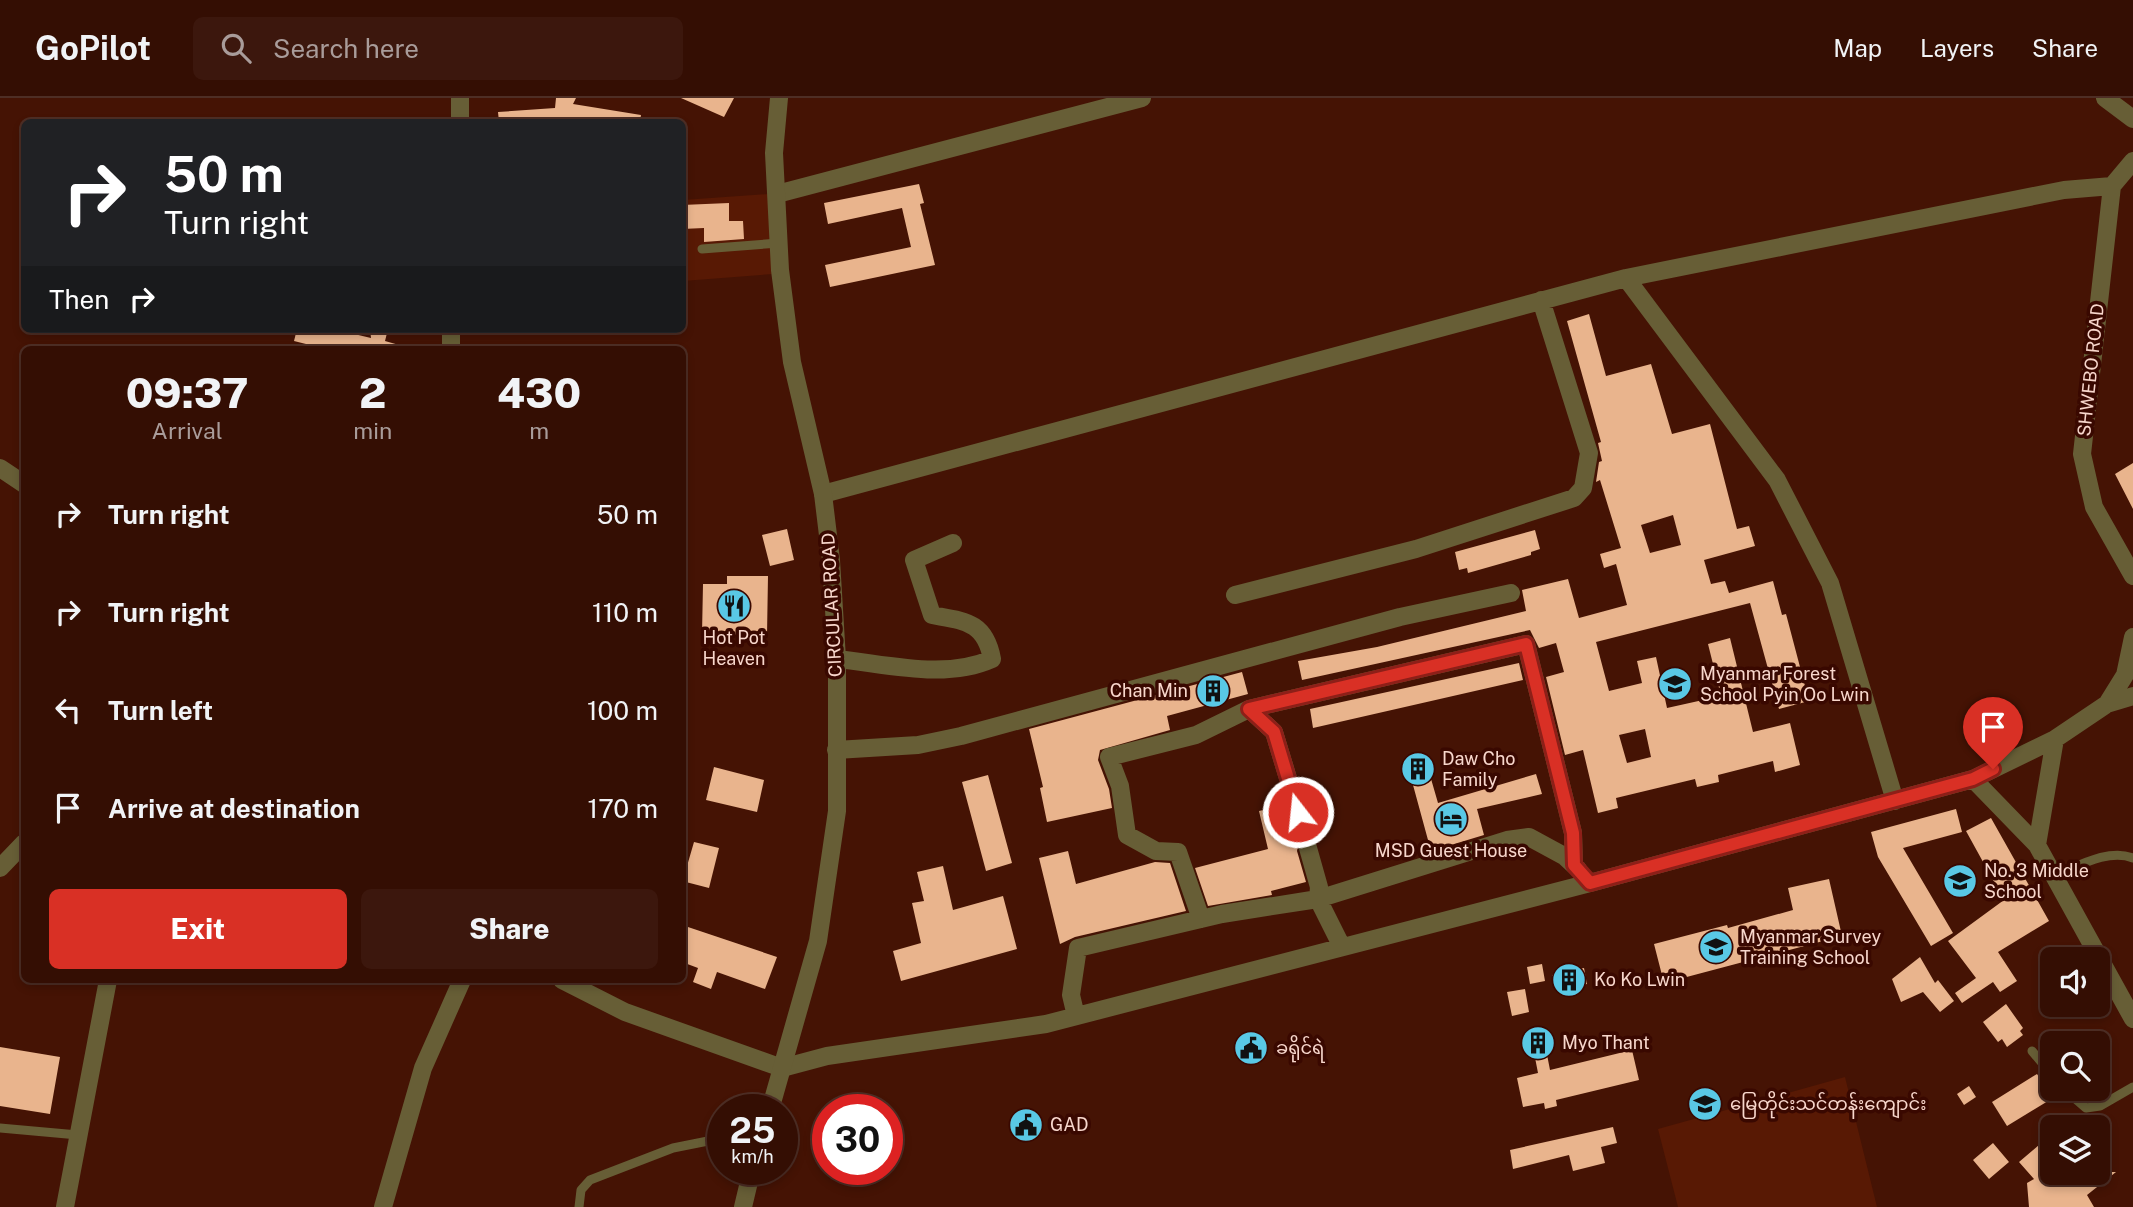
<!DOCTYPE html>
<meta charset="utf-8">
<style>
:root{--surface:#340e03;--page:#3c170d;--text:#f1f3f6;--muted:#a99c9a;--line:#4e2e25;--accent:#d93025}
body{margin:0;font-family:"Public Sans","Noto Sans Myanmar",sans-serif;background:var(--page);color:var(--text);height:100vh;display:flex;flex-direction:column;font-size:26px;white-space:nowrap}
*{box-sizing:border-box;margin:0}
p{font-size:23px;color:var(--muted)}
.icon{flex:none;width:38px;height:38px;fill:none;stroke:currentColor;stroke-width:2;stroke-linecap:round;stroke-linejoin:round}
.map{position:relative;flex:1;overflow:hidden}
.panel{position:absolute;left:21px;top:248px;width:665px;height:637px;display:flex;flex-direction:column;background:var(--surface);border-radius:10px;box-shadow:0 4px 10px #0003,0 0 0 2px var(--line)}
.panel>*{flex:none}
.banner{position:absolute;left:21px;top:21px;width:665px;height:214px;border-radius:10px;box-shadow:0 4px 10px #0003,0 0 0 2px var(--line);background:#202124;color:#fff;overflow:hidden}
.buttons{position:absolute;left:2040px;top:849px;display:grid;gap:14px}
.buttons a{display:grid;place-items:center;width:70px;height:70px;border-radius:10px;background:var(--surface);box-shadow:0 4px 10px #0003,0 0 0 2px var(--line);font-size:35px}
.speed{position:absolute;left:707px;top:996px;display:flex;gap:14px;font-size:35px;font-weight:700;text-align:center}
.speed>*{display:grid;place-content:center;width:91px;height:91px;border-radius:50%;background:var(--surface);box-shadow:0 4px 10px #0003,0 0 0 2px var(--line);line-height:1}
.speed small{font-size:18px;font-weight:400}
.speed .limit{border:10px solid #d22;background:#fff;color:#111}
.pin{position:absolute;display:grid;place-items:center;width:60px;height:60px;color:#fff;margin:-72px -30px;border-radius:50% 50% 50% 0;rotate:-45deg;box-shadow:0 0 7px #0007}
.pin .icon{rotate:45deg}
.me{position:absolute;width:77px;margin:-38px;rotate:344deg;stroke-linejoin:round;filter:drop-shadow(0 0 5px #0008)}
.turn{display:flex;align-items:center;gap:24px;height:147px;padding:0 28px;font-size:32px}
.turn .icon{width:91px;height:91px;stroke-width:2.5}
.turn b{display:block;font-size:49px;line-height:60px}
.then{display:flex;align-items:center;height:66px;padding:0 28px;background:#0003;gap:14px;font-size:26px}
.eta{display:flex;justify-content:space-evenly;align-items:center;height:119px;text-align:center}
.eta b{font-size:42px;font-weight:800;line-height:49px}
.button{display:flex;gap:14px;margin-top:auto;padding:14px 28px}
.button a{flex:1;height:80px;border-radius:10px;background:var(--accent);color:#fff;font-size:28px;font-weight:800;line-height:80px;text-align:center}
.button a+a{background:var(--page);color:var(--text)}
ul{padding:0;list-style:none}
li{display:flex;align-items:center;gap:21px;height:98px;padding:0 28px}
li div{flex:1}
li b{display:block;font-size:26px}
li em{font-style:normal}
header{display:flex;align-items:center;gap:42px;box-sizing:border-box;height:98px;padding:0 35px;background:var(--surface);border-bottom:2px solid var(--line)}
header strong{font-size:33px}
nav{display:flex;gap:38px;margin-inline-start:auto;font-size:24px}
.search{width:490px;height:63px;background:var(--page);display:flex;align-items:center;gap:18px;box-sizing:border-box;padding:0 24px;border-radius:10px;color:var(--muted);font-size:26px}
.map>svg:first-child{display:block}
.green{fill:#581904}
.building{fill:#e9b48d;fill-rule:evenodd}
.lines{fill:none;stroke-linecap:round;stroke-linejoin:round}
.service{stroke:#675e36;stroke-width:9}
.minor{stroke:#675e36;stroke-width:18}
.tertiary{stroke:#675e36;stroke-width:18}
.route-casing{stroke:#8d1f18;stroke-width:18}
.route{stroke:#d93025;stroke-width:12}
.labels{text-anchor:middle;stroke-width:7;stroke-linejoin:round;paint-order:stroke}
.street-label{font-size:18px;fill:#f8d7cc;stroke:#390800}
.poi-label{font-size:18px;fill:#f8d7cc;stroke:#390800;text-anchor:start}
</style>
<header>
<strong>GoPilot</strong>
<div class="search"><svg class="icon" aria-label="search" viewBox="0 0 24 24"><circle cx="10" cy="10" r="6"/><path d="M15 15l6 6"/></svg>Search here</div>
<nav><a>Map</a><a>Layers</a><a>Share</a></nav>
</header>
<div class="map">
<svg width="2133" height="1109" viewBox="0 0 2133 1109">
<rect width="100%" height="100%" fill="#451304"/>
<path class="green" d="M769,96L773,176L683,183V102Z
M1845,979L1877,1109H1678L1658,1031Z"/>
<path class="building" d="M556,0H576L573,6L641,17L640,24H499L498,14L555,10Z
M681,0H734L724,19Z
M919,86L924,105L920,106L935,167L830,189L825,167L911,149L902,110L828,126L824,105Z
M729,105V123H743L744,141L704,144V130L682,131V107Z
M1589,216L1606,278L1651,266L1672,336L1710,326L1737,431L1749,428L1755,448L1704,462L1711,486L1725,483L1729,495L1773,483L1782,517L1786,516L1809,603L1779,611L1750,505L1596,544L1609,593L1642,585L1637,563L1656,559L1667,610L1721,598L1708,546L1730,540L1753,634L1790,625L1800,667L1775,674L1773,663L1718,677L1719,684L1697,689L1695,681L1616,700L1618,710L1598,715L1583,652L1565,657L1546,579L1564,574L1556,545L1539,550L1530,532L1302,582L1298,563L1377,549L1526,513L1522,492L1568,481L1579,520L1627,507L1616,466L1604,470L1600,456L1621,450L1600,382L1596,384L1599,364L1602,363L1598,345L1601,344L1567,223ZM1673,417L1681,447L1650,455L1641,427ZM1645,631L1651,659L1627,665L1619,637Z
M297,231H333L371,240L370,231H388L385,243L399,247V252H330L294,243Z
M2133,365V411L2115,376Z
M787,431L794,462L770,468L762,437Z
M1535,432L1540,451L1531,454V457L1468,475L1467,470L1459,472L1455,454Z
M727,478H768L767,537L702,536L703,486H727Z
M1519,565L1523,582L1313,630L1310,611Z
M1242,574L1248,596L1167,618L1170,632L1100,652L1098,662L1109,691L1112,710L1047,724L1040,690L1043,689L1029,631Z
M1425,660L1438,705L1536,676L1542,696L1477,711L1484,737L1431,753L1407,665Z
M714,669L764,682L757,714L706,702Z
M988,677L1012,765L986,773L962,684Z
M1284,707L1293,736L1299,743L1297,753L1306,784L1271,793L1272,797L1208,808L1195,770L1268,751L1259,713Z
M1956,711L1962,734L1903,750L1953,835L1931,848L1878,759L1871,734Z
M1991,720L2049,823L1998,854L2017,883L2000,894L1993,884L1962,905L1955,895L1976,880L1948,843L2004,802L1966,733Z
M694,744L719,750L709,790L682,783V766L687,768Z
M1068,753L1076,786L1155,764L1170,765L1186,813L1075,839L1060,846L1039,760Z
M943,768L953,812L1003,798L1017,851L901,883L893,853L921,845L912,805L924,803L917,774Z
M1829,781L1842,838L1664,885L1654,846L1727,827L1728,830L1793,812L1788,790Z
M682,827L777,859L765,891L717,874L711,891L693,884L698,870L682,864Z
M1920,859L1935,885L1938,882L1954,903L1940,914L1923,894L1901,904L1892,881Z
M1542,866L1545,883L1530,886L1527,869Z
M1584,870L1587,886L1556,893L1552,877Z
M1525,891L1529,914L1512,918L1507,894Z
M2006,906L2023,930L2020,933L2023,937L2007,949L2002,941L1998,944L1983,924Z
M1542,931L1550,972L1632,952L1639,982L1556,1002L1557,1008L1545,1011L1544,1005L1523,1009L1517,980L1538,975L1530,934Z
M0,949L60,959L50,1016L0,1008Z
M2037,976L2053,1000L2007,1028L1992,1004Z
M1969,988L1976,999L1964,1007L1957,996Z
M1613,1029L1617,1045L1601,1049L1605,1065L1573,1073L1569,1057L1513,1071L1510,1052Z
M2046,1041L2053,1049V1074H2116L2087,1097L2094,1109H2029L2027,1085L2034,1081L2019,1064Z
M1993,1045L2009,1064L1989,1081L1973,1062Z"/>
<g class="lines">
<path class="service" d="M702,151L779,145
M2054,778C2077,769 2108,750 2133,760
M2032,953L2053,978
M2063,990L2086,1010L2100,1008L2133,989
M0,1030L78,1037
M579,1109L581,1092L590,1082L673,1050L723,1040"/>
<path class="minor" d="M2105,0L2133,21
M460,24V0
M2133,63L2112,88L2082,356L2094,409L2133,478
M777,96L1142,0
M1626,180L1777,382L1830,485L1895,703
M451,252V231
M0,370L24,386
M823,396L1626,180L2064,92L2112,88
M1235,497L1416,451L1574,400L1583,390L1589,355L1541,202
M837,561C887,566 945,582 992,561C985,523 964,523 932,517L914,462L953,445
M2107,606L2125,577L2133,539
M2055,641L2037,747L2133,921
M836,652L918,647L961,638L1400,519L1511,495
M1973,681L2037,747
M1304,733L1274,634L1249,611L1526,546L1573,735L1574,767
M0,770L24,745
M1201,821L1178,754L1156,753L1127,737L1120,688L1109,659L1196,637L1249,611
M1342,849L1318,801L1507,742L1529,739L1564,758L1578,771
M562,882L625,914L782,970L827,958L1046,926L1590,785L1973,681L2055,641L2107,606L2133,598
M1076,918L1071,897L1078,850L1222,816L1318,801L1319,789L1308,750
M65,1109L108,882
M383,1109L423,970L462,882"/>
<path class="tertiary" d="M770,1012L818,843L837,713V561L831,462L823,396L792,264L780,172L774,55L779,0
M743,1109L752,1071"/>
</g>
<g class="lines">
<g class="route-casing">
<path id="route" d="M1298,714L1274,634L1249,611L1526,546L1573,735L1574,767L1590,785L1973,681L1993,671"/>
</g>
<use href="#route" class="route"/>
</g>
<defs>
<g id="restaurant-disc" transform="scale(1.75)"><circle r="9.5" fill="#59c8e5" stroke="#390800"/><path d="M-5-6h1v4h1v-4h1v4h1v-4h1v5L-1.5 .5V6h-2V.5L-5-1ZM5-6V6H3V1.5H1.5Q1.5-4 5-6Z" fill="#111"/></g>
<g id="school-disc" transform="scale(1.75)"><circle r="9.5" fill="#59c8e5" stroke="#390800"/><path d="M0-5L7-2L0 1L-7-2ZM-4 1L0 2.5L4 1V4Q0 6-4 4Z" fill="#111"/></g>
<g id="building-disc" transform="scale(1.75)"><circle r="9.5" fill="#59c8e5" stroke="#390800"/><path d="M-4-6H4V6H1V3H-1V6H-4ZM-2.5-4.3h1.7v1.8h-1.7ZM.8-4.3h1.7v1.8H.8ZM-2.5-1h1.7V.8h-1.7ZM.8-1h1.7V.8H.8Z" fill="#111"/></g>
<g id="hotel-disc" transform="scale(1.75)"><circle r="9.5" fill="#59c8e5" stroke="#390800"/><path d="M-6-4.5h1.5V1H6V5H4.5V3h-9V5H-6ZM-4 0a1.8 1.8 0 1 1 3.6 0ZM.5 0V-2.5h3Q6-2.5 6 0Z" fill="#111"/></g>
<g id="civic-disc" transform="scale(1.75)"><circle r="9.5" fill="#59c8e5" stroke="#390800"/><path d="M-.6-6.5H3V-4.5H.6V-3L4-1V1h2V6H-6V1h2V-1L-.6-3ZM-1.2 2.5V6h2.4V2.5Z" fill="#111"/></g>
</defs>
<g fill-rule="evenodd">
<use href="#restaurant-disc" x="734" y="508"/>
<use href="#school-disc" x="1675" y="586"/>
<use href="#building-disc" x="1213" y="593"/>
<use href="#building-disc" x="1418" y="671"/>
<use href="#hotel-disc" x="1451" y="721"/>
<use href="#school-disc" x="1960" y="783"/>
<use href="#school-disc" x="1716" y="849"/>
<use href="#building-disc" x="1569" y="882"/>
<use href="#building-disc" x="1538" y="945"/>
<use href="#civic-disc" x="1251" y="950"/>
<use href="#school-disc" x="1705" y="1006"/>
<use href="#civic-disc" x="1026" y="1027"/>
</g>
<g class="labels">
<g class="street-label">
<text transform="translate(2091 272) rotate(-84)" y="6">SHWEBO ROAD</text>
<text transform="translate(832 507) rotate(-93)" y="6">CIRCULAR ROAD</text>
</g>
<g class="poi-label">
<text x="734" y="546" text-anchor="middle">Hot Pot<tspan x="734" dy="21">Heaven</tspan></text>
<text x="1700" y="582">Myanmar Forest<tspan x="1700" dy="21">School Pyin Oo Lwin</tspan></text>
<text x="1188" y="599" text-anchor="end">Chan Min</text>
<text x="1442" y="667">Daw Cho<tspan x="1442" dy="21">Family</tspan></text>
<text x="1451" y="759" text-anchor="middle">MSD Guest House</text>
<text x="1984" y="779">No. 3 Middle<tspan x="1984" dy="21">School</tspan></text>
<text x="1740" y="845">Myanmar Survey<tspan x="1740" dy="21">Training School</tspan></text>
<text x="1594" y="888">Ko Ko Lwin</text>
<text x="1562" y="951">Myo Thant</text>
<text x="1276" y="956">ခရိုင်ရဲ</text>
<text x="1730" y="1012">မြေတိုင်းသင်တန်းကျောင်း</text>
<text x="1050" y="1033">GAD</text>
</g>
</g>
</svg>
<div class="buttons">
<a><svg class="icon" aria-label="sound" viewBox="0 0 24 24"><path d="M4 9h4l5-4v14l-5-4H4zM17 9q2 3 0 6"/></svg></a>
<a><svg class="icon" aria-label="search" viewBox="0 0 24 24"><circle cx="10" cy="10" r="6"/><path d="M15 15l6 6"/></svg></a>
<a><svg class="icon" aria-label="layers" viewBox="0 0 24 24"><path d="M12 4l9 5-9 5-9-5zM3 14l9 5 9-5"/></svg></a>
</div>
<div class="speed"><div>25<small>km/h</small></div><div class="limit">30</div></div>
<div class="pin" style="left:1993px;top:671px;background:#d93025"><svg class="icon" aria-label="arrive" viewBox="0 0 24 24"><path d="M6 21V4h12l-3 4 3 4H6"/></svg></div>
<svg class="me" style="left:1298px;top:714px" viewBox="-20 -20 40 40"><circle r="17" fill="#d93025" stroke="#fff" stroke-width="3"/><path d="M0-11L8 9 0 5-8 9z" fill="#fff"/></svg>
<div class="banner">
<div class="turn"><svg class="icon" aria-label="right" viewBox="0 0 24 24"><path d="M7 20v-9h11M14 6l5 5-5 5"/></svg><div><b>50 m</b>Turn right</div></div>
<div class="then">Then<svg class="icon" aria-label="right" viewBox="0 0 24 24"><path d="M7 20v-9h11M14 6l5 5-5 5"/></svg></div>
</div>
<section class="panel">
<div class="eta">
<div><b>09:37</b><p>Arrival</p></div>
<div><b>2</b><p>min</p></div>
<div><b>430</b><p>m</p></div>
</div>
<ul>
<li><svg class="icon" aria-label="right" viewBox="0 0 24 24"><path d="M7 20v-9h11M14 6l5 5-5 5"/></svg><div><b>Turn right</b></div><em>50 m</em></li>
<li><svg class="icon" aria-label="right" viewBox="0 0 24 24"><path d="M7 20v-9h11M14 6l5 5-5 5"/></svg><div><b>Turn right</b></div><em>110 m</em></li>
<li><svg class="icon" aria-label="left" viewBox="0 0 24 24"><path d="M17 20v-9H6M10 6l-5 5 5 5"/></svg><div><b>Turn left</b></div><em>100 m</em></li>
<li><svg class="icon" aria-label="arrive" viewBox="0 0 24 24"><path d="M6 21V4h12l-3 4 3 4H6"/></svg><div><b>Arrive at destination</b></div><em>170 m</em></li>
</ul>
<div class="button"><a>Exit</a><a>Share</a></div>
</section>
</div>
